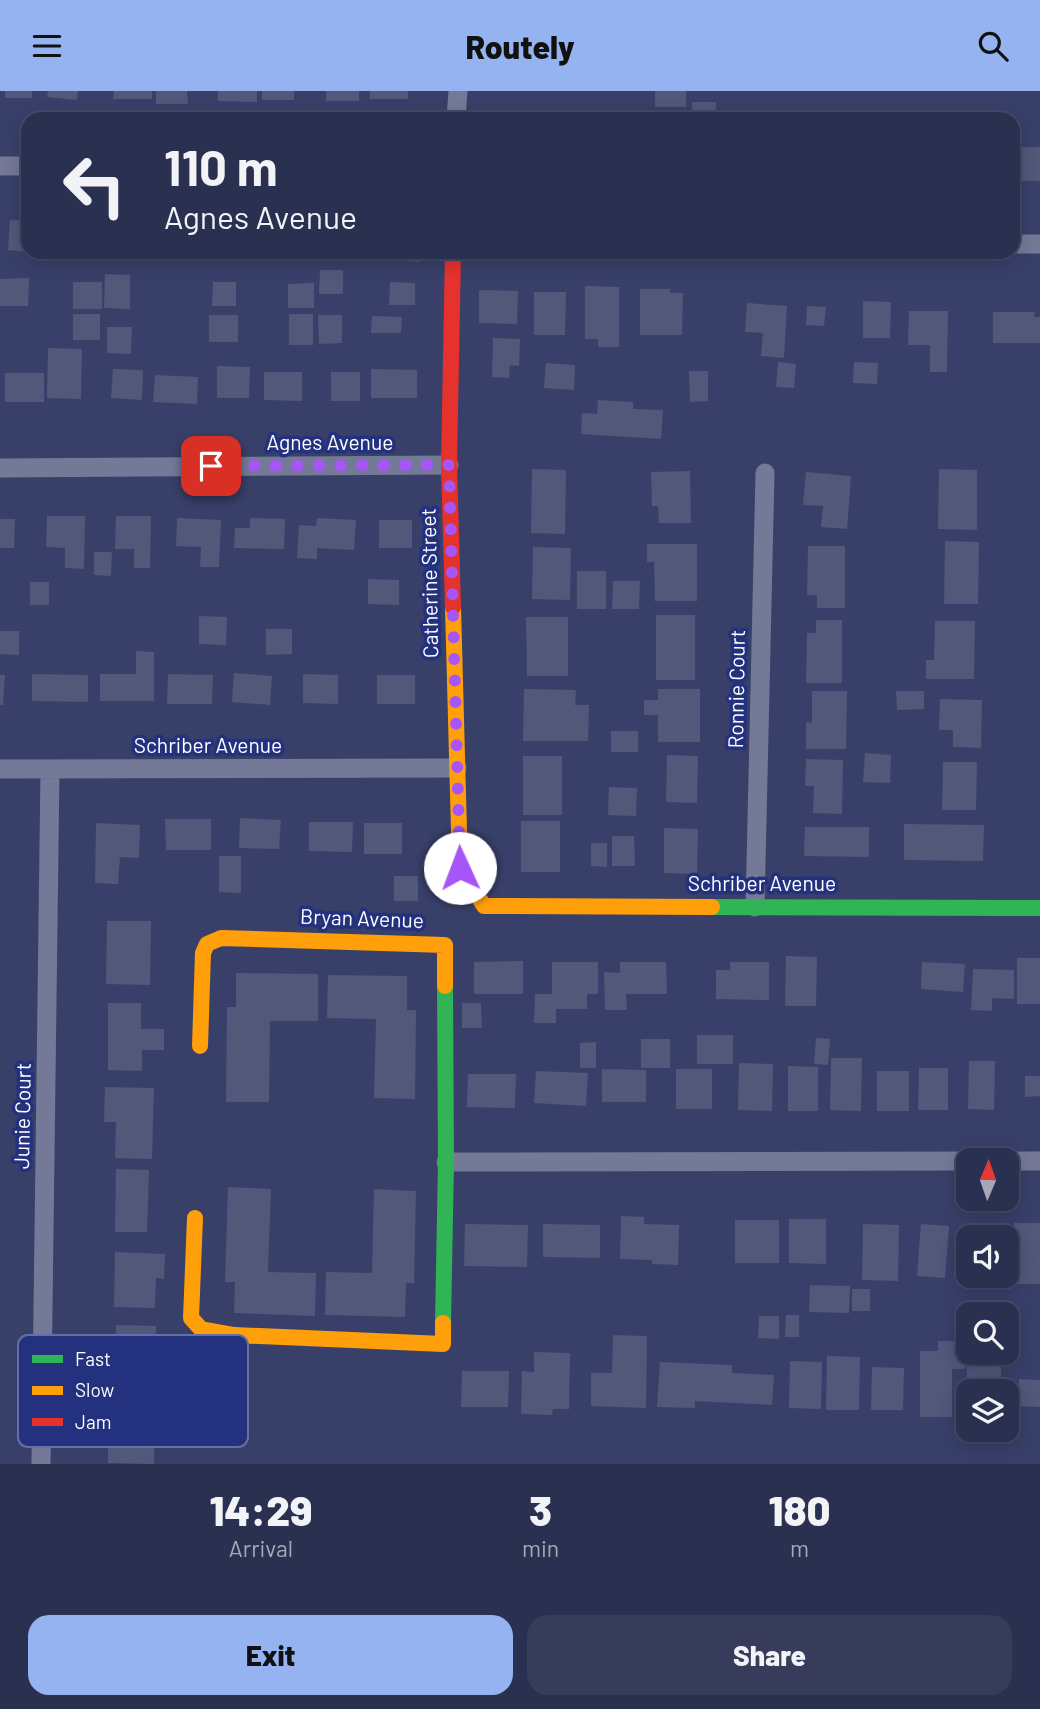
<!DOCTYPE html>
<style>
:root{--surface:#2a3050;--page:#363c5a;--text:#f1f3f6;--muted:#a5a9b7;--line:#464b67;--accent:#95b2f1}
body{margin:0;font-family:Barlow,sans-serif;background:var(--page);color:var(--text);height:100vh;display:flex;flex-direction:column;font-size:26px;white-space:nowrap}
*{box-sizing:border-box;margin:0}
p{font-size:23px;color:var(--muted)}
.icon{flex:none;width:38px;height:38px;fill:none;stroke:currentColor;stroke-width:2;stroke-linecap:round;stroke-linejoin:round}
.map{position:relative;height:1373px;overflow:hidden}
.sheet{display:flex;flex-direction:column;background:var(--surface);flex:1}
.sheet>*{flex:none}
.guide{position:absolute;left:21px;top:21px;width:999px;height:147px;border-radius:21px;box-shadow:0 4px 18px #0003,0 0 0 2px var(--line);background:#2a3050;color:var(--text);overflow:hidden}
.needle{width:46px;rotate:2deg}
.tools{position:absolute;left:956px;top:1057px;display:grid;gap:14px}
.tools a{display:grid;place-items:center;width:63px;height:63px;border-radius:14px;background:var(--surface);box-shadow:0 4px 18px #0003,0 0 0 2px var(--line);font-size:35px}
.pin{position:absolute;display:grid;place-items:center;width:60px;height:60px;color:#fff;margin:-30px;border-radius:14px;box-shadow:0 4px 10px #0006}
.me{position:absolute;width:77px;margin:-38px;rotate:358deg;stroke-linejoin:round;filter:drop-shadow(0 0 5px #0008)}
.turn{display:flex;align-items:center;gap:24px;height:147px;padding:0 28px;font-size:32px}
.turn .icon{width:91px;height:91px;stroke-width:2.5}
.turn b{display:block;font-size:49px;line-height:60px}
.eta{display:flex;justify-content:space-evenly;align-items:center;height:119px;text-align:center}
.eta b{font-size:42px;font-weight:800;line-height:49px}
.button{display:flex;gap:14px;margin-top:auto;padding:14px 28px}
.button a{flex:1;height:80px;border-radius:21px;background:var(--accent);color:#111;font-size:28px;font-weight:800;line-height:80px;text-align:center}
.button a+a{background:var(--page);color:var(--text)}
header{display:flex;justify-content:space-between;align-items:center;height:91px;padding:0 28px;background:var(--accent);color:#111;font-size:32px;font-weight:800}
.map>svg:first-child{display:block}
.building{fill:#51587a}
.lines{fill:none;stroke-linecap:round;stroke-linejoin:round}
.street{stroke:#747998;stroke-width:19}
.fast{stroke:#30b455;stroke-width:16}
.slow{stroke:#ff9f0a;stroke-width:16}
.jam{stroke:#e5322d;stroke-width:16}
.route{stroke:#a855f7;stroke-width:12;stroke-dasharray:0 21.6}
.labels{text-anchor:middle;stroke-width:7;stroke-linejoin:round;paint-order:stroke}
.street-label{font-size:21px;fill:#fff;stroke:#24317e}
.key{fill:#24317e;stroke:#666fa5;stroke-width:2}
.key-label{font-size:19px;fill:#fff}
</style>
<header><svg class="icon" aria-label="menu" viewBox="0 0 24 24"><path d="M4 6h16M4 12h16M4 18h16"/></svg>Routely<svg class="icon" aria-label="search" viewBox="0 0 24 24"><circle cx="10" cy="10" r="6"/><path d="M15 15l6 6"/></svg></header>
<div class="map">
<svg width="1040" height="1373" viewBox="0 0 1040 1373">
<rect width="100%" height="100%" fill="#38406a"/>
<path class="building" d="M5,0H32V7H5Z
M48,0H78L77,9L47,6Z
M114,0H152V8H113Z
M156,0H187L188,13H156Z
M218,0H257V11L218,10Z
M262,0H294V9H262Z
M326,0H359V10H326Z
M370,0H408V8H370Z
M655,0H686V16H655Z
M692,11H716V28H692Z
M483,22H514V28H483Z
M858,23H899V28H858Z
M1020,56H1040V90H1019Z
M10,129L28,130V161L8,159Z
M395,161H420L419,171L395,169Z
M320,179H343V203H319Z
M105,183L130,184V218L104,217Z
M29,187L28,215H0V188Z
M73,191H102V218H73Z
M213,191H236V215H212Z
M390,191L415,192V214H389Z
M314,192V217H288V193Z
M585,195L619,196V256H598V248H585Z
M640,198H670V202H683L682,244H640Z
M479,199L518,200L517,233L479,232Z
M534,201H566L565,244H534Z
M863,210L891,211L890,247H863Z
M747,212L787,215L784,267L761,265L763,242L745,241Z
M807,215L826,216L824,235L806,234Z
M909,220H948L947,281H930V254H908Z
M993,221H1035L1034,226H1040V252H993Z
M73,223H100V249H73Z
M289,223H313V254H289Z
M209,224H238V251H209Z
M318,224H342V252L319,253Z
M372,225L402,226L401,242H371Z
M107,236H132L131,263L107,262Z
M493,247L520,248L519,275L510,274L509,287L492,286Z
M48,257L82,258L81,308L47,307Z
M778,271L796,273L794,297L776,296Z
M854,271L878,272L877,293L853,292Z
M546,272L575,274L574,299L544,297Z
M217,275L250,276L249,307H217Z
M113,278L143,279L142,309L111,307Z
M371,278L417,279V307H371Z
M689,280H708V310L690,311Z
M264,281H302V310L264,309Z
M331,281H360V310H331Z
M5,282H44V311H5Z
M155,284L198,286L197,313L153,311Z
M598,309L633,311V318L663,319L661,348L581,343L582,322L597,323Z
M532,378L566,379L565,443L531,442Z
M939,378L977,379V439L938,438Z
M690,380L691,432H659L658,415H652L651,381Z
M806,381L851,385L847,438L821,436L823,415L803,414Z
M47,425H85L84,478L65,477V457L46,456Z
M116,425H151L150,477H134V458H115Z
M177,427L221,429L219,476H200L201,456L176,455Z
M250,427L285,428L284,458L234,457L235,437H250Z
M317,427L356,429L354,459L317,457V468L297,467L299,434L316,435Z
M0,428H15L14,457H0Z
M379,429H412V457H379Z
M945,450L979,451L978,513H944Z
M647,453H697V510H655L654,471H647Z
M808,455H845V517H817V504H807Z
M533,456L571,457L570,509L532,508Z
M94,461H112L111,485L94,484Z
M577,480H606V518H577Z
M368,488L399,489V514L368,513Z
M613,490H640L639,518H612Z
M30,491H49V514H30Z
M656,524H695V589H656Z
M199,525L227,526L226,554L199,553Z
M526,526H568V585H527Z
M816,529H842V592H806L807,542H816Z
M935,530H975L974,588H926V569H934Z
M266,538H292V563L266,564Z
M0,540H19V564L0,563Z
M136,560L154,561V610H100V583H136Z
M234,582L272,585L270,614L232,611Z
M32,583L88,584V611L32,610Z
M168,583L213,584L212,613H167Z
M303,583L338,584V613L303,612Z
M0,584H5L3,614H0Z
M377,584H415V613H377Z
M524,598L576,599L575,614H589L588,650H523Z
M658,598H700V651H658V624H644V609H658Z
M812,600H847L846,658H806V631L812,632Z
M896,600H924V618L897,619Z
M940,608L982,609L981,657L953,656V639H939Z
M611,640H638V661H611Z
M865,662L891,664L890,692L863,691Z
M667,664L698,665L697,712L666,711Z
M523,665H562V724H523Z
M806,668L843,669L842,723L813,722L814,695H805Z
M943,671H977L976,719H942Z
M609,696L637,697L636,725L608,724Z
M240,727L281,729L279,758L239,757Z
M165,728H211V759H166Z
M521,730H560V781H521Z
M309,731H353L352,761L309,760Z
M96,732L140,734L139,767L120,766L118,793L95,792Z
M364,732H402V763H364Z
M904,733L984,734L983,770L904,769Z
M805,736H869V766L804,765Z
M664,737L698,738L697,783L664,782Z
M612,745H634L635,775H612Z
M591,752H607V776L591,775Z
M219,765H241V802L219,801Z
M394,785H418V810H394Z
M107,830H151L150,894L106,893Z
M786,865L817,866L816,915H785Z
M1017,867H1040V913H1017Z
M523,870V903H474V871Z
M552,871H598V903H587V918H556V932H534L535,903H552Z
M620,871H666L667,903H626L627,919H605L604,881L620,882Z
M730,871H769V909L716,908V879H730Z
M922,871L965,873L963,901L921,898Z
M973,878L1014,879V908L992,907V920L971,919Z
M236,882L318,883V930H270L269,1011H226L227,916H236Z
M328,884L407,885V919H416L415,1008L374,1007L376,928L327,927Z
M108,912H141V938H164V959H142V980L108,979Z
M462,912H481L482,937H462Z
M697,944H733V973H697Z
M816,947L830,948L828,974L814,973Z
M641,948H670V977H641Z
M596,951V977H580V952Z
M831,967H862L861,1020L830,1019Z
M969,970H995L994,1019L968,1018Z
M739,972L773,973L772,1020L738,1019Z
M788,975L818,976V1020H788Z
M919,977H948V1019H918Z
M602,978L646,979V1011H602Z
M676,978H712V1018H676Z
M536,980L588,982L586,1015L534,1012Z
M877,980H909V1020H877Z
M468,983H516L515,1017L467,1016Z
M1025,985H1040V1005L1025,1006Z
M105,996L154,997L152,1068L115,1067L116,1031H104Z
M116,1078L149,1079L147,1141H115Z
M228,1096L271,1098L268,1181L316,1182L315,1225L234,1222L235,1191H225Z
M374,1098L416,1100L414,1192H406L405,1226L325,1224L326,1181L372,1182Z
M621,1125L644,1126V1133L679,1134L678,1174L652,1173V1169L620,1168Z
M789,1128H826V1173L789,1172Z
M735,1129H779V1172H735Z
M1014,1132H1040V1193H1014Z
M465,1133L528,1134L527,1176L464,1175Z
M543,1133L600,1134V1167L543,1166Z
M863,1133L899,1134L898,1190L862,1189Z
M921,1133L949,1135L945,1187L917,1185Z
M115,1161L165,1163L164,1188L156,1187L155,1217L114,1216Z
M810,1194L850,1195L849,1222L809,1221Z
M852,1198H870V1220H852Z
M786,1224H799V1246H785Z
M759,1225H779V1248L758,1247Z
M116,1234L156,1235L155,1297L115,1296Z
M613,1244L647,1245L646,1317L591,1315V1282H612Z
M938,1250H965V1278H952V1326H920V1260H938Z
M534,1261L570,1262L569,1318H553L552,1324L521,1323L522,1280L534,1281Z
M967,1262H1001V1300H967Z
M827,1265L860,1266L859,1319H826Z
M790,1270L822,1271L821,1318L789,1317Z
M660,1271L732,1274V1282L774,1284L772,1314L695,1310V1317L657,1316Z
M872,1276L904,1277L903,1319H871Z
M462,1280H509L508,1316H461Z
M1019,1288L1040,1289V1316L1018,1315Z
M116,1322H155L154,1373L108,1372V1338L116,1339Z"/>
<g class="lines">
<path class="street" d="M456,28L458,0
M0,75H28
M1013,153H1040
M0,377L449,374
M0,678L457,677
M755,816L765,382
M1006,1070H1040
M446,1071L968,1070
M41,1373L50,678"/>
<path class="fast" d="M712,816L1040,817
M443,1232L446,1071L445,895"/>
<path class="slow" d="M453,516L460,777L484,815L712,816
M200,955L203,862L207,853L221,847L445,854V895
M195,1127L191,1227L201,1238L234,1244L443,1253V1232"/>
<path class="jam" d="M453,516L449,374L453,161"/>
</g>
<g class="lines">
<path class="route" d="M211,375L449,374L460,777"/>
</g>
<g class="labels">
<g class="street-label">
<text x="330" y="359">Agnes Avenue</text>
<text transform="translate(430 492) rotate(-91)" y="7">Catherine Street</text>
<text transform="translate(737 598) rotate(-89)" y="7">Ronnie Court</text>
<text x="208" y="662">Schriber Avenue</text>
<text x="762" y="800">Schriber Avenue</text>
<text transform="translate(362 828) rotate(2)" y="7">Bryan Avenue</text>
<text transform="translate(23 1025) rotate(-89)" y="7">Junie Court</text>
</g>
</g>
<rect x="18" y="1244" width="230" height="112" rx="10" class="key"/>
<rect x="32" y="1264" width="31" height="8" fill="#30b455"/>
<rect x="32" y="1295" width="31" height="9" fill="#ff9f0a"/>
<rect x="32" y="1327" width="31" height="8" fill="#e5322d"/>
<g class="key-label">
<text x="75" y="1275">Fast</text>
<text x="75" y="1306">Slow</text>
<text x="75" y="1338">Jam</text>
</g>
</svg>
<div class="tools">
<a><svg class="needle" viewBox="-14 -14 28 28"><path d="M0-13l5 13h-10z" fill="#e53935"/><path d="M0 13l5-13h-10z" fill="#a5a9b7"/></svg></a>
<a><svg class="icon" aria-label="sound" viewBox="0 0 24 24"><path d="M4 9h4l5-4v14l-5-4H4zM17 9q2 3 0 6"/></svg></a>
<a><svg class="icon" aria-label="search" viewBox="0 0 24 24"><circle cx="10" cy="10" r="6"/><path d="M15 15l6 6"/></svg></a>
<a><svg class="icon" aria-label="layers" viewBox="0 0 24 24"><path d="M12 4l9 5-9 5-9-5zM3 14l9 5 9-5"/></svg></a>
</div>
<div class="pin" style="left:211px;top:375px;background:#d93025"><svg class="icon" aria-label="arrive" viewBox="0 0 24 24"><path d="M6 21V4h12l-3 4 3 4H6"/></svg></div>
<svg class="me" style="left:460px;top:777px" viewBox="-20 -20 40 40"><circle r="19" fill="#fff"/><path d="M0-13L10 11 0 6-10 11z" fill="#a855f7"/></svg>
<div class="guide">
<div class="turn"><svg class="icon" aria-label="left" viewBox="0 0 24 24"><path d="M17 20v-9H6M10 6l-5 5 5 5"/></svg><div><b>110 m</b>Agnes Avenue</div></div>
</div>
</div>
<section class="sheet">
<div class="eta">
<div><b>14:29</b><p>Arrival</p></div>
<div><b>3</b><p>min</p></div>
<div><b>180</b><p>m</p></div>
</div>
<div class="button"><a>Exit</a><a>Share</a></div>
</section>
